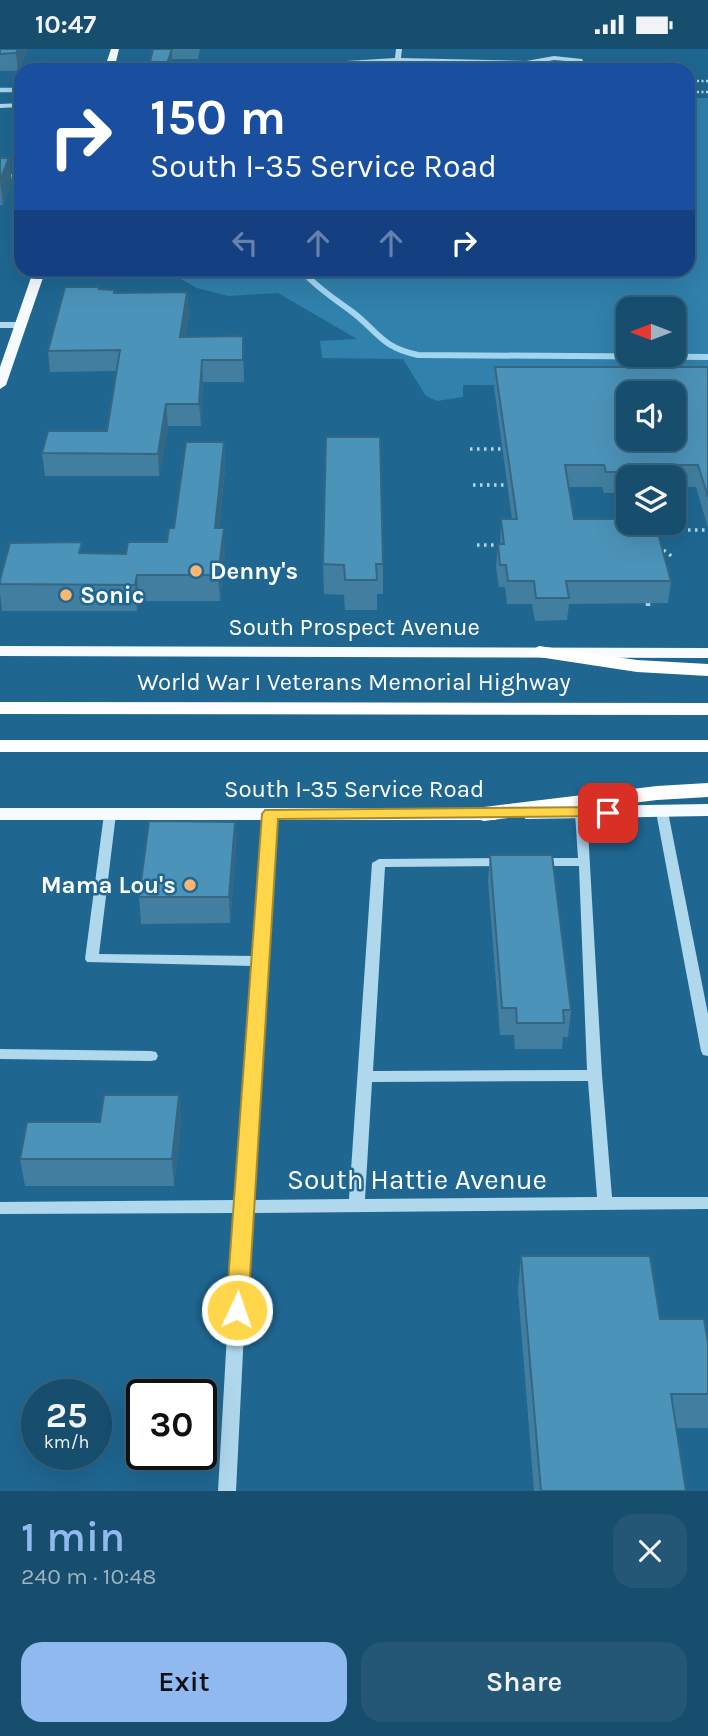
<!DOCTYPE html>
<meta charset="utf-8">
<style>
:root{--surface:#174d6d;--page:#245775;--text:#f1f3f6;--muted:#9eb4c2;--line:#366480;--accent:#90b9f0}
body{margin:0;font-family:Karla,sans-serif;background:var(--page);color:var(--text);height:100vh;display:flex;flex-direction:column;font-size:26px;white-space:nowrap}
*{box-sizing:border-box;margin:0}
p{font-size:23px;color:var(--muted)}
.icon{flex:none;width:38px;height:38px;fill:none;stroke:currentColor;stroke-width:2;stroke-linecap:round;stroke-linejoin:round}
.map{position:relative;height:1442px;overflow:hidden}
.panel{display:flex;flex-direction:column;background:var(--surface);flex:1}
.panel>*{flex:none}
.guide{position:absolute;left:14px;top:14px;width:681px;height:214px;border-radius:21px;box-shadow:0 7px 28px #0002,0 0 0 2px var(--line);background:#1a4fa0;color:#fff;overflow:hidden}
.needle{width:46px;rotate:270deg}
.fabs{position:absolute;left:616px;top:248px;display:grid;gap:14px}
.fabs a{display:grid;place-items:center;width:70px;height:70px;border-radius:14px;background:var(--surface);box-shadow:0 7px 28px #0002,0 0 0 2px var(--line);font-size:35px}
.speed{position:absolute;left:21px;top:1330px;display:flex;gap:14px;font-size:35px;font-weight:700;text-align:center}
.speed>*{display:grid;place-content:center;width:91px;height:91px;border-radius:50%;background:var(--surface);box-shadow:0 7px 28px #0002,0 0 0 2px var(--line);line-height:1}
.speed small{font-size:18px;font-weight:400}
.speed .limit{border:4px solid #111;border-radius:10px;background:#fff;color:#111}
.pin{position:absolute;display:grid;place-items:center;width:60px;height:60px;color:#fff;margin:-30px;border-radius:14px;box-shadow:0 4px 10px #0006}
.me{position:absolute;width:77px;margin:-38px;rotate:3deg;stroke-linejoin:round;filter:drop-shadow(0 0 5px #0008)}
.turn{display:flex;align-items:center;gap:24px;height:147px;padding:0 21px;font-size:32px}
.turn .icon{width:91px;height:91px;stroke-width:2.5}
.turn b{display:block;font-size:49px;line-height:60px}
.lanes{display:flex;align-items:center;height:66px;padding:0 21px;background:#0003;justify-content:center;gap:35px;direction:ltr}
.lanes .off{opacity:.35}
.round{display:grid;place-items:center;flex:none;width:74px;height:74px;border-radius:21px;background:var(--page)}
.head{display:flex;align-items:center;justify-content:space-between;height:119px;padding:0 21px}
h1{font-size:42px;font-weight:600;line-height:52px;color:var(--accent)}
.action{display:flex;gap:14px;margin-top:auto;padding:14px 21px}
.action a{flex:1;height:80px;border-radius:21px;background:var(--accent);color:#111;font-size:28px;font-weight:600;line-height:80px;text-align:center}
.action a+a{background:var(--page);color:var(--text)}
.status{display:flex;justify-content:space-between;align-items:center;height:49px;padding:0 35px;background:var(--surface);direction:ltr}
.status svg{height:19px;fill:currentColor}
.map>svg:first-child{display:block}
.green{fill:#3081ac;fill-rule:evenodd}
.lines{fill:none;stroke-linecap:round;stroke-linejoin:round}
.stream-far1{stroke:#a3d5ef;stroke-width:4.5}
.stream{stroke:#a3d5ef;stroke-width:6}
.path-far2{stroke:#b0d8ed;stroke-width:2.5;stroke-dasharray:2 2.5;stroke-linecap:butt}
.path-far1{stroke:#b0d8ed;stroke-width:3.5;stroke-dasharray:2.5 4.5;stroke-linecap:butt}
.path{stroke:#b0d8ed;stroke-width:4.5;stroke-dasharray:3.5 5;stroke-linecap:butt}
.minor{fill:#b0d8ed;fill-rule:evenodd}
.major{fill:#f6fbff;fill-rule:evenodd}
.highway{fill:#fff;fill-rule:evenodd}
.wall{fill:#417e9f}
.shaded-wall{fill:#356782}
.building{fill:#4c93b9;stroke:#356782;stroke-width:2;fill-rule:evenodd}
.route{fill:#ffd54a;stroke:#a68a30;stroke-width:2}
.poi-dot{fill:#fbb770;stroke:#1f6791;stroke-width:2.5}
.labels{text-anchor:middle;stroke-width:5;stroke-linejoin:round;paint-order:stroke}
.poi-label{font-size:24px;font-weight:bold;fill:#fff;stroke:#1f6791;text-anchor:start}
.street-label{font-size:24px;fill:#fff;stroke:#1f6791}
.near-street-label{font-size:28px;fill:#fff;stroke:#1f6791}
</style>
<div class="status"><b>10:47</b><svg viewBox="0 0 49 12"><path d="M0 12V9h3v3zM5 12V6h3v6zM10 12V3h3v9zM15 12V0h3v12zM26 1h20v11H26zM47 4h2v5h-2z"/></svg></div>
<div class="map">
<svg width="708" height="1442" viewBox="0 0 708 1442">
<rect width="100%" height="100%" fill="#1f6791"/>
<path class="green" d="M688,49H708V337L463,336V348L437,352L426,347L403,310L322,309L320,292L357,290L278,244L228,247L197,239L165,221L688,220ZM628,261H674V306H628Z"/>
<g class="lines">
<path class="stream-far1" d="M0,41H21
M300,220L310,230"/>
<path class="stream" d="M309,229C322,242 336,251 351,262C378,282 380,298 418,306L708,308"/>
<path class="path-far2" d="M688,32H708
M688,43H708"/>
<path class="path-far1" d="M470,400H508
M473,436H514
M653,481H708
M477,496H502
M658,497L674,509"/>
<path class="path" d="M648,554V557"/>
<path class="minor" d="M396,0H402L401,9L526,12L554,7L582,10L585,15L554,20L526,16L398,13L267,21H233L236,19L395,9ZM554,11L578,13V14L554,16L538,14Z
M21,54V58L0,59V55Z
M21,125V129L0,130V126Z
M0,273H21L25,276L21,279H0Z
M662,759L668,763L708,965V1007L703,1006L701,1002L656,763Z
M581,760L587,764L602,1026L612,1148H708V1160L250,1164L236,1442H218L234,1164L0,1165V1153L235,1151L253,917L87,913L85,910L104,765L110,761L116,765L99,905L254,907L265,765L271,761L277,765L250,1151L349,1150L372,814L379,810L505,809L512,813L505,817L385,818L373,1022L587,1021L579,817H537L530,813L537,809H578L575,764ZM588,1032L597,1148L365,1150L372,1033Z
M0,1000L151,1002L156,1003L158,1007L156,1011L151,1012L0,1010Z"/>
<path class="major" d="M111,0H119L114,21H104Z
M34,220H46L6,336L0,340V318Z
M0,597L708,599V609L0,607Z
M708,755V767L526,770L517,764L526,758Z
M0,759H495L504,765L495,771H0Z"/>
<path class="highway" d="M539,597L637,611L708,615V627L637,623L532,607L529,603Z
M0,653L708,654V666L0,665Z
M0,691H708V703H0Z
M708,734V748L657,751L484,772L476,770L473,765L476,760L484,758L657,737Z"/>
</g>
<path class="wall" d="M0,0H27L18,22H0Z
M153,0H200L198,10H172L169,21H149V17Z
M0,109H9L12,133L3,156H0Z
M99,240L115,244L187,243L189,264L185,288L243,287L244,333H203L201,377H168L159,427H45L42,404L107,382L116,322L50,323L48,302Z
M495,318H708V479L696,438H674V429H628V444H604L602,438H569L574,470L671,532L668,554L569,555L567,571L535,572L532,555H507L505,538H499L496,518L498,495H500L501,470H512L494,338Z
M224,393L225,418L219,479L225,505L220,552H139L137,562H2L0,544V531L83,504L126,505L167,493Z
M323,515H383V545H377V561H345L344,546L324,545Z
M235,773L236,799L230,874L141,875L139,848Z
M490,806L571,961L568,988H563L562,1000H515L514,986H500L488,832Z
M179,1046L181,1073L174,1137H25L20,1110L100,1073Z
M521,1207L708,1294V1379H676L686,1442H534L518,1241Z"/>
<path class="shaded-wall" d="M18,0H27L18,22L16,4Z
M172,0V10L169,21H165Z
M9,109L12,133L3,156L0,131Z
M187,243L189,264L181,310L180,288Z
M202,311L203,333L201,377L199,355Z
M166,355L168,377L159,427L158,405Z
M224,393L225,418L217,505L215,479Z
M224,479L225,505L220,552L218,526Z
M137,526L139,552L137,562L135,536Z
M235,773L236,799L230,874L229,848Z
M179,1046L181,1073L174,1137L172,1110Z"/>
<path class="building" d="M0,0H18L16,4L0,5Z
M153,0H172L165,21L149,17Z
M0,109H9L0,131Z
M65,238H99V240L114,241V244L187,243L180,288L243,287V311H202L199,355H166L158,405L42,404L48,382H107L120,301L48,302Z
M495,318H708V448L698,416H631L632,423H606L604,416H565L574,470H628V474H655L671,532H566L569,549H536L534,532H508L506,516H500L498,495H504L501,470H517ZM628,345H674V390H628Z
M326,388H380L383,515H376L377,531H345L344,516L323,515Z
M186,393H224L215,479H224L218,526H137L135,536L0,535V531L10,494L82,493L79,504L126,505L128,493H167L169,479H174Z
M149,772L235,773L229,848H139Z
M490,806H552L571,961H563L564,974H517L516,959H502Z
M104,1046H179L172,1110H20L27,1073H100Z
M521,1207H650L660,1270H704L708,1294V1345H671L686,1442H541Z"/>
<path class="route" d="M608,758L616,764L614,767L278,770L248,1261L244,1267L237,1270L229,1267L226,1261L262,765L265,761Z"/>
<g class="poi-dot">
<circle cx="196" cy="522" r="7"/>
<circle cx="66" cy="546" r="7"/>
<circle cx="190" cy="836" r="7"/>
</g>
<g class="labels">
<g class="poi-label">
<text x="210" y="530">Denny's</text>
<text x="80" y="554">Sonic</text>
<text x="176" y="844" text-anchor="end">Mama Lou's</text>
</g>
<g class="street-label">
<text x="354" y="586">South Prospect Avenue</text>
<text x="354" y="641">World War I Veterans Memorial Highway</text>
<text x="354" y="748">South I-35 Service Road</text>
</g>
<g class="near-street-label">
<text x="417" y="1140">South Hattie Avenue</text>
</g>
</g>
</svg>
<div class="fabs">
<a><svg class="needle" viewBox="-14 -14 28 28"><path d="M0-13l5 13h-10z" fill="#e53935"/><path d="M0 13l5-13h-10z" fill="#9eb4c2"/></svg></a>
<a><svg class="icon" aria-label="sound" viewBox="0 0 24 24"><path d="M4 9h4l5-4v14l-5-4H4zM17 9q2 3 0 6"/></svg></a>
<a><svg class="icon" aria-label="layers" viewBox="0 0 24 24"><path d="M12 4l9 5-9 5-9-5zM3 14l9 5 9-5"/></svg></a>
</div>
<div class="speed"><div>25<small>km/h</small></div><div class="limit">30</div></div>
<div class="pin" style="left:608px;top:764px;background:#d93025"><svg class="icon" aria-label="arrive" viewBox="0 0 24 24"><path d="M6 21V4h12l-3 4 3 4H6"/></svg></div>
<svg class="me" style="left:237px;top:1261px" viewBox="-20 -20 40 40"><circle r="17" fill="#ffd54a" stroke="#fff" stroke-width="3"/><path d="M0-11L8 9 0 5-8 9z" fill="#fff"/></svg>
<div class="guide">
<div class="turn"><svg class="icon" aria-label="right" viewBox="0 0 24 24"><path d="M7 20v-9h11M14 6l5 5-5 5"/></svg><div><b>150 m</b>South I-35 Service Road</div></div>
<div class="lanes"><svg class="icon off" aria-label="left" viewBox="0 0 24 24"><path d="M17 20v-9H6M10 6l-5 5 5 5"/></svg><svg class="icon off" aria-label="ahead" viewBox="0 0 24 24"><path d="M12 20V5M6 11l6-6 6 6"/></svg><svg class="icon off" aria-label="ahead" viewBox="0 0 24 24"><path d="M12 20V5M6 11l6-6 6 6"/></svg><svg class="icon" aria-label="right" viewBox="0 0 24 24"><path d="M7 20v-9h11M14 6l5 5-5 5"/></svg></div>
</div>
</div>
<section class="panel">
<div class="head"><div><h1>1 min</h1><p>240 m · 10:48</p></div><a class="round"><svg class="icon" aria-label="close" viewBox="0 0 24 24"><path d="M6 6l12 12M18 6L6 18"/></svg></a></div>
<div class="action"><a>Exit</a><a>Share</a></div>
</section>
